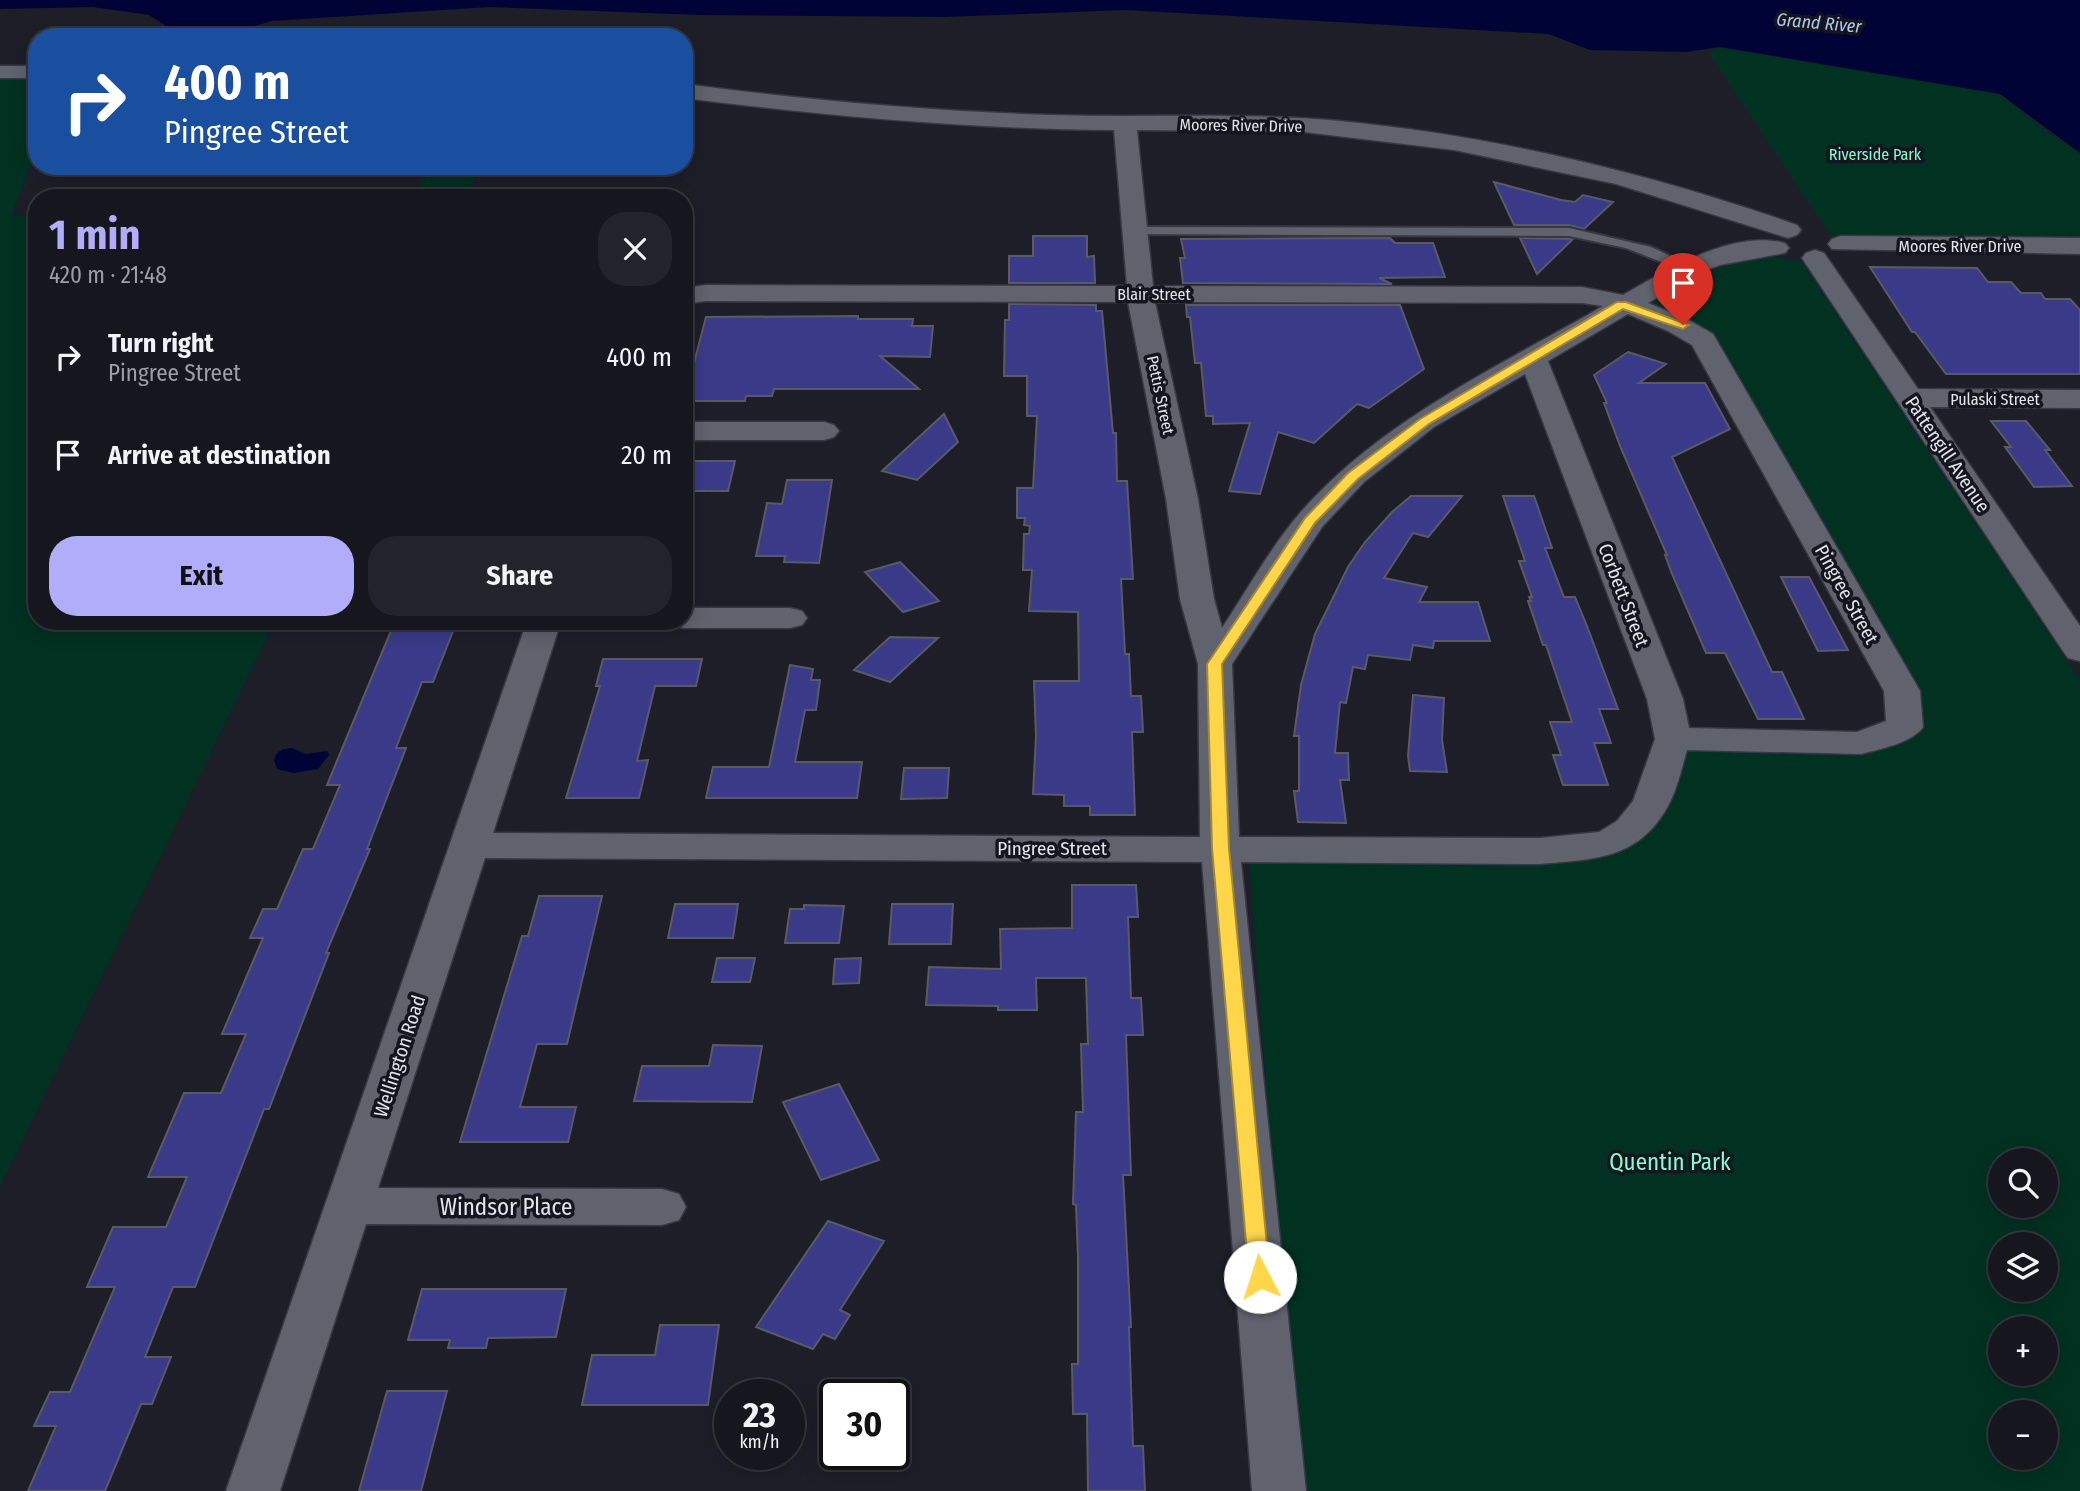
<!DOCTYPE html>
<meta charset="utf-8">
<style>
:root{--surface:#16161e;--page:#23232b;--text:#f1f3f6;--muted:#9e9fa4;--line:#35353c;--accent:#b2adf9}
body{margin:0;font-family:"Fira Sans Condensed",sans-serif;background:var(--page);color:var(--text);height:100vh;display:flex;flex-direction:column;font-size:26px;white-space:nowrap}
*{box-sizing:border-box;margin:0}
p{font-size:23px;color:var(--muted)}
.icon{flex:none;width:38px;height:38px;fill:none;stroke:currentColor;stroke-width:2;stroke-linecap:round;stroke-linejoin:round}
.map{position:relative;flex:1;overflow:hidden}
.drawer{position:absolute;left:28px;top:189px;width:665px;height:441px;display:flex;flex-direction:column;background:var(--surface);border-radius:28px;box-shadow:0 4px 18px #0003,0 0 0 2px var(--line)}
.drawer>*{flex:none}
.guide{position:absolute;left:28px;top:28px;width:665px;height:147px;border-radius:28px;box-shadow:0 4px 18px #0003,0 0 0 2px var(--line);background:#1a4fa0;color:#fff;overflow:hidden}
.controls{position:absolute;left:1988px;top:1148px;display:grid;gap:14px}
.controls a{display:grid;place-items:center;width:70px;height:70px;border-radius:50%;background:var(--surface);box-shadow:0 4px 18px #0003,0 0 0 2px var(--line);font-size:35px}
.speed{position:absolute;left:714px;top:1379px;display:flex;gap:14px;font-size:35px;font-weight:700;text-align:center}
.speed>*{display:grid;place-content:center;width:91px;height:91px;border-radius:50%;background:var(--surface);box-shadow:0 4px 18px #0003,0 0 0 2px var(--line);line-height:1}
.speed small{font-size:18px;font-weight:400}
.speed .limit{border:4px solid #111;border-radius:10px;background:#fff;color:#111}
.pin{position:absolute;display:grid;place-items:center;width:60px;height:60px;color:#fff;margin:-72px -30px;border-radius:50% 50% 50% 0;rotate:-45deg;box-shadow:0 0 7px #0007}
.pin .icon{rotate:45deg}
.me{position:absolute;width:77px;margin:-38px;rotate:355deg;stroke-linejoin:round;filter:drop-shadow(0 0 5px #0008)}
.turn{display:flex;align-items:center;gap:24px;height:147px;padding:0 21px;font-size:32px}
.turn .icon{width:91px;height:91px;stroke-width:2.5}
.turn b{display:block;font-size:49px;line-height:60px}
.round{display:grid;place-items:center;flex:none;width:74px;height:74px;border-radius:28px;background:var(--page)}
.overview{display:flex;align-items:center;justify-content:space-between;height:119px;padding:0 21px}
h1{font-size:42px;font-weight:700;line-height:52px;color:var(--accent)}
.action{display:flex;gap:14px;margin-top:auto;padding:14px 21px}
.action a{flex:1;height:80px;border-radius:28px;background:var(--accent);color:#111;font-size:28px;font-weight:700;line-height:80px;text-align:center}
.action a+a{background:var(--page);color:var(--text)}
ul{padding:0;list-style:none}
li{display:flex;align-items:center;gap:21px;height:98px;padding:0 21px}
li div{flex:1}
li b{display:block;font-size:26px}
li em{font-style:normal}
.map>svg:first-child{display:block}
.green{fill:#003121;fill-rule:evenodd}
.water{fill:#000336}
.building{fill:#3a3a88;stroke:#585a66;stroke-width:2}
.lines{fill:none;stroke-linecap:round;stroke-linejoin:round}
.lane-casing{stroke:#373841;stroke-width:4}
.street-casing{stroke:#373841;stroke-width:3}
.lane{fill:#60626e;fill-rule:evenodd}
.street{fill:#60626e;fill-rule:evenodd}
.route{fill:#ffd54a;stroke:#a68a30;stroke-width:2}
.labels{text-anchor:middle;stroke-width:7;stroke-linejoin:round;paint-order:stroke}
.far-street-label{font-size:16px;fill:#e3e4ec;stroke:#14151f}
.far-park-label{font-size:16px;fill:#86faca;stroke:#14151f}
.far-water-label{font-size:18px;font-style:italic;fill:#afc9f0;stroke:#14151f}
.street-label{font-size:19px;fill:#e3e4ec;stroke:#14151f}
.near-park-label{font-size:23px;fill:#86faca;stroke:#14151f}
.near-street-label{font-size:23px;fill:#e3e4ec;stroke:#14151f}
</style>
<div class="map">
<svg width="2080" height="1491" viewBox="0 0 2080 1491">
<rect width="100%" height="100%" fill="#1d1e28"/>
<path class="green" d="M1718,47L2000,94L2031,120L2080,153V240L1831,236L1709,53Z
M37,69V145L12,216H37V621H275L0,1186V71Z
M430,166H481L466,196H413Z
M1772,256L1802,262L2080,681V1491H1296L1249,862L1637,834L1678,783L1676,737L1872,739L1903,704L1705,344L1626,306L1743,258ZM2000,1160H2046V1206H2000ZM2000,1244H2046V1290H2000ZM2000,1328H2046V1374H2000ZM2000,1412H2046V1458H2000Z"/>
<path class="water" d="M0,0H2080V153L2000,94L1720,47L1686,52L1590,50L1549,34L1126,10L944,17L700,15L490,7L271,21L218,37H183L149,15L93,7L0,9Z
M292,748L306,754L327,751L329,755L318,769L293,773L277,769L274,760C277,750 282,749 292,748Z"/>
<path class="building" d="M1494,182L1561,200L1575,202L1583,195L1613,202L1584,229L1569,225H1514Z
M1033,236H1087V257L1094,256L1095,283H1009V256H1033Z
M1390,238L1395,243H1433L1445,277L1379,278L1392,284L1183,283L1180,258H1185L1181,239Z
M1520,238L1569,239H1573L1537,274Z
M1870,267L1977,268L1988,282H2011L2021,293H2041L2045,299H2070L2080,310V374H1946L1915,332H1912Z
M1009,304L1096,305V311H1102L1113,433H1116L1117,481H1127L1133,579H1121L1125,654H1129L1131,696H1141L1143,732H1132L1135,815H1090V806H1064V795L1033,794L1036,736L1034,681H1079L1078,612L1029,611L1032,570H1023L1024,534H1029L1030,526L1024,525L1025,518H1017V488H1033L1037,416H1027V376H1004L1005,320H1009Z
M1186,305H1400L1424,369L1369,408L1357,404L1314,443L1278,432L1260,494L1229,491L1250,423L1213,424V416H1206L1201,363H1195L1190,317H1187Z
M858,316V319H913L912,326H933L930,357L880,356L919,389H774L772,396H746L745,401H684L706,317Z
M1628,352L1666,364L1639,383H1705L1730,429L1672,457L1772,672H1782L1804,719H1758L1725,653H1706L1672,574L1665,555H1667L1620,446L1604,403H1607L1594,375Z
M944,414L958,442L917,480L882,471Z
M1991,421H2026L2050,450H2045L2072,486L2034,487L2005,447H2011Z
M690,461H735L728,491H684V465H689Z
M787,480H832L819,563L784,562L785,556H756L767,503L782,504Z
M1411,496H1462L1428,537L1413,533L1384,578L1427,587L1419,602H1478L1490,641H1434L1433,648L1413,645L1410,660L1368,655L1365,669L1353,667L1346,703L1340,702L1335,753H1348L1349,780H1340L1346,823L1298,822L1294,791H1299V736H1294L1301,685L1315,634L1348,567L1365,542L1392,512Z
M1503,496H1534L1552,548H1545L1564,597H1575L1587,626L1618,709H1599L1611,743H1594L1608,785H1563L1553,755H1561L1550,722H1572L1546,645H1543L1528,601H1531L1529,597H1532L1519,561H1525Z
M900,562L939,601L903,612L865,572Z
M1781,577H1809L1848,650L1818,651Z
M395,621H457L433,682H422L396,748H406L367,849H370L326,953H329L269,1109H264L195,1287H173L145,1357H171L152,1404H141L105,1491H28L56,1426H34L50,1392H70L115,1287H87L113,1227H166L187,1177H148L184,1093H221L246,1034H222L263,938H250L263,909H277L303,849H313L340,785H327Z
M890,637L938,638L890,682L854,670Z
M603,659H702L696,686H655L637,761L648,760L639,798H566L600,686H596Z
M790,665L813,669L811,680H820L816,710H805L795,762H862L857,798H706L713,767H769Z
M1413,695L1444,698L1442,740L1447,772L1410,771L1408,756Z
M904,768H949L947,798L901,799Z
M1072,885H1136L1138,917H1128L1131,998H1141L1143,1035H1126L1131,1175H1123L1131,1327H1129L1133,1446H1143L1145,1491H1088L1087,1414H1073L1072,1364H1078V1257L1076,1205L1073,1204L1076,1112H1083L1081,1044H1088L1086,978H1036L1037,1010H998V1006L926,1005L929,967L1001,969L1000,929L1072,928Z
M539,896H602L567,1044H537L520,1107H576L568,1142H460L522,936H528Z
M675,904H738L733,938H668Z
M892,904H953L951,944H889Z
M804,905L844,906L839,943H785L790,909H804Z
M717,958H755L750,982H712Z
M861,958L859,983L833,984L835,959Z
M713,1045L762,1046L752,1102L634,1101L642,1066H709Z
M839,1084L879,1160L821,1180L783,1102Z
M828,1221L884,1241L840,1310L850,1315L835,1339L823,1334L813,1349L756,1327Z
M422,1289H566L556,1337L488,1338L486,1348H448L450,1340H408Z
M660,1325H719L708,1405H582L592,1355H655Z
M387,1391H447L421,1491H359Z"/>
<g class="lines">
<g class="lane-casing">
<path id="lane" d="M1137,227L1569,228L1651,247L1696,268L1694,271H1684L1626,248L1569,236L1132,234L1130,231Z"/>
</g>
<g class="street-casing">
<path id="street" d="M0,66H37V78H0Z
M684,84C806,100 928,111 1051,115C1147,118 1244,112 1340,121C1496,136 1649,173 1797,225L1801,230L1797,235L1788,238L1616,184L1454,150L1304,132L1137,130L1153,286L1582,287L1623,295C1667,270 1732,229 1785,243L1789,248L1785,253L1720,265L1698,273L1648,303L1687,319L1713,334L1920,691L1923,727C1912,743 1880,749 1861,754L1687,750C1682,767 1678,786 1670,802C1641,859 1597,859 1540,864L1241,862L1306,1491H1252L1202,862L485,858L378,1188L662,1189L679,1194L686,1207L679,1220L662,1225L366,1224L280,1491H226L527,621H561L493,833L1200,837L1198,664L1180,599L1166,499L1128,302L706,301L684,304V288L706,285L1127,286L1114,130C970,129 827,116 684,98ZM1155,302L1582,303L1603,306C1498,367 1381,420 1300,513C1272,545 1246,592 1222,628L1214,599L1198,499ZM1628,314L1668,331L1692,345L1884,691L1886,721L1857,732L1689,728L1683,699L1548,361ZM1525,374L1647,699L1655,739L1633,801L1617,821L1599,832L1540,838L1239,837L1232,664L1322,527L1364,482L1434,427Z
M1841,236L2080,238V254L1832,249L1828,244L1832,239Z
M1815,250L1824,253L1918,389L2080,390V408L1930,407L2080,626V661L2068,658L2063,651L1802,258L1806,253Z
M684,422H824L834,425L839,431L834,437L824,440H684Z
M684,608H790L802,611L807,618L802,625L790,628H684L672,625L669,621H684Z"/>
</g>
<use href="#lane" class="lane"/>
<use href="#street" class="street"/>
</g>
<path class="route" d="M1617,302H1626L1689,325L1683,329L1623,309L1429,424L1358,479L1315,523L1222,664L1229,848L1270,1277L1267,1283L1260,1285L1252,1283L1249,1277L1212,848L1207,664L1305,518L1348,473L1420,419Z"/>
<g class="labels">
<g class="far-street-label">
<text transform="translate(1241 125) rotate(1)" y="6">Moores River Drive</text>
<text x="1960" y="252">Moores River Drive</text>
<text x="1154" y="300">Blair Street</text>
<text transform="translate(1161 395) rotate(78)" y="6">Pettis Street</text>
<text x="1995" y="405">Pulaski Street</text>
</g>
<g class="far-park-label">
<text x="1875" y="160">Riverside Park</text>
</g>
<g class="far-water-label">
<text transform="translate(1819 23) rotate(5)" y="6">Grand River</text>
</g>
<g class="street-label">
<text transform="translate(1948 454) rotate(56)" y="7">Pattengill Avenue</text>
<text transform="translate(1847 594) rotate(61)" y="7">Pingree Street</text>
<text transform="translate(1624 595) rotate(69)" y="7">Corbett Street</text>
<text x="1052" y="855">Pingree Street</text>
<text transform="translate(399 1056) rotate(-72)" y="7">Wellington Road</text>
</g>
<g class="near-park-label">
<text x="1670" y="1170">Quentin Park</text>
</g>
<g class="near-street-label">
<text x="506" y="1215">Windsor Place</text>
</g>
</g>
</svg>
<div class="controls">
<a><svg class="icon" aria-label="search" viewBox="0 0 24 24"><circle cx="10" cy="10" r="6"/><path d="M15 15l6 6"/></svg></a>
<a><svg class="icon" aria-label="layers" viewBox="0 0 24 24"><path d="M12 4l9 5-9 5-9-5zM3 14l9 5 9-5"/></svg></a>
<a>+</a>
<a>−</a>
</div>
<div class="speed"><div>23<small>km/h</small></div><div class="limit">30</div></div>
<div class="pin" style="left:1683px;top:325px;background:#d93025"><svg class="icon" aria-label="arrive" viewBox="0 0 24 24"><path d="M6 21V4h12l-3 4 3 4H6"/></svg></div>
<svg class="me" style="left:1260px;top:1277px" viewBox="-20 -20 40 40"><circle r="19" fill="#fff"/><path d="M0-13L10 11 0 6-10 11z" fill="#ffd54a"/></svg>
<div class="guide">
<div class="turn"><svg class="icon" aria-label="right" viewBox="0 0 24 24"><path d="M7 20v-9h11M14 6l5 5-5 5"/></svg><div><b>400 m</b>Pingree Street</div></div>
</div>
<section class="drawer">
<div class="overview"><div><h1>1 min</h1><p>420 m · 21:48</p></div><a class="round"><svg class="icon" aria-label="close" viewBox="0 0 24 24"><path d="M6 6l12 12M18 6L6 18"/></svg></a></div>
<ul>
<li><svg class="icon" aria-label="right" viewBox="0 0 24 24"><path d="M7 20v-9h11M14 6l5 5-5 5"/></svg><div><b>Turn right</b><p>Pingree Street</p></div><em>400 m</em></li>
<li><svg class="icon" aria-label="arrive" viewBox="0 0 24 24"><path d="M6 21V4h12l-3 4 3 4H6"/></svg><div><b>Arrive at destination</b></div><em>20 m</em></li>
</ul>
<div class="action"><a>Exit</a><a>Share</a></div>
</section>
</div>
